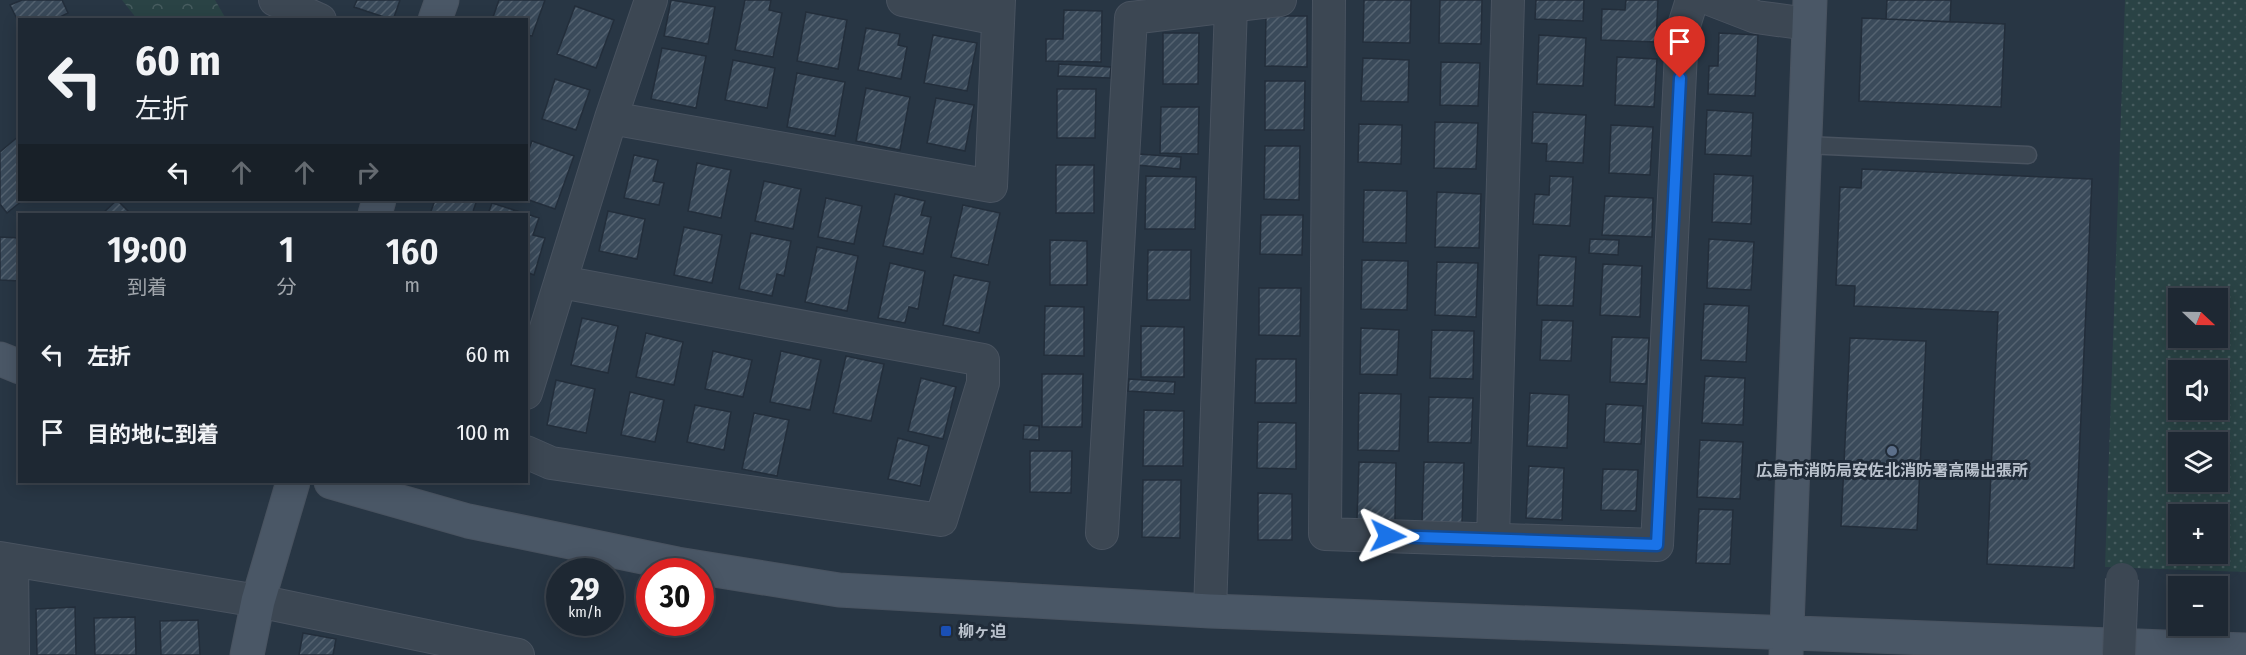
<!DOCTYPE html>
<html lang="ja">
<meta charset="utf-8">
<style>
:root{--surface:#1e2833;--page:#2b343f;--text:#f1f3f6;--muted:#a1a6ac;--line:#3c444e}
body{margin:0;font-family:"Fira Sans Condensed","Noto Sans JP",sans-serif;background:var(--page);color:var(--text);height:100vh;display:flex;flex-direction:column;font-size:22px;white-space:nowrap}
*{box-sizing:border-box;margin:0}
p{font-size:20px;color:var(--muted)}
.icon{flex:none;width:33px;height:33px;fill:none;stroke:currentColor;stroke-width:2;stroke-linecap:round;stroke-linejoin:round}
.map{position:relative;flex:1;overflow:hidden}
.details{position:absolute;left:18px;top:213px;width:510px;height:270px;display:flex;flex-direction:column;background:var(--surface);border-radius:0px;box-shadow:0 3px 15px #0003,0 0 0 2px var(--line)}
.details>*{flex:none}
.banner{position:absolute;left:18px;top:18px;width:510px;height:183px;border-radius:0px;box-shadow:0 3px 15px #0003,0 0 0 2px var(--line);background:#1e2833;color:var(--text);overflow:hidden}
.needle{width:39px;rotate:112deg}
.buttons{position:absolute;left:2168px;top:288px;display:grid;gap:12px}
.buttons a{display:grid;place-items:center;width:60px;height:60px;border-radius:0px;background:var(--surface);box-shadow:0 3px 15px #0003,0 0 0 2px var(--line);font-size:30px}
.speed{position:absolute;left:546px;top:558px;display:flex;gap:12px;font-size:30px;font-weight:700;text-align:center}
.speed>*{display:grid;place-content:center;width:78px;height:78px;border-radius:50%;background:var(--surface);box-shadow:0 3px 15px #0003,0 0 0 2px var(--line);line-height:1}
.speed small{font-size:15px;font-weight:400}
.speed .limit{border:9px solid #d22;background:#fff;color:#111}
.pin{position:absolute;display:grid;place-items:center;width:51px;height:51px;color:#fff;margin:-62px -26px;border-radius:50% 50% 50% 0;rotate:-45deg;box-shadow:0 0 6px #0007}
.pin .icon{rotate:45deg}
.me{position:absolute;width:66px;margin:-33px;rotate:92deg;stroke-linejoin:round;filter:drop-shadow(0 0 4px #0008)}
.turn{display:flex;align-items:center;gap:21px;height:126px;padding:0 18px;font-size:27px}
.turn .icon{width:78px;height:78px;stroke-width:2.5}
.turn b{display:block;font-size:42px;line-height:51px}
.lanes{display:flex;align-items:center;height:57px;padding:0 18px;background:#0003;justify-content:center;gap:30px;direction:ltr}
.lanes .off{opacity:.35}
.eta{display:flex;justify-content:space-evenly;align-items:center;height:102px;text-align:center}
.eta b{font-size:36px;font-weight:600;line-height:42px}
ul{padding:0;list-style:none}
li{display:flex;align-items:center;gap:18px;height:78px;padding:0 18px}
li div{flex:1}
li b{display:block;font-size:22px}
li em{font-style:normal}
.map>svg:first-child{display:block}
.grass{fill:url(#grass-dots);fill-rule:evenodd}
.forest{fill:url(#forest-crowns)}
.building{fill:url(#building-hatch);stroke:#232e3b;stroke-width:1.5}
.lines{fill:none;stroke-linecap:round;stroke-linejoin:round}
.lane-casing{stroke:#495360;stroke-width:19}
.street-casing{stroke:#495360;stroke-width:34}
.secondary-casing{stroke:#495360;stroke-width:35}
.lane{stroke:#3c4753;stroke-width:16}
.street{stroke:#3c4753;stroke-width:32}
.secondary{stroke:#4a5766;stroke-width:33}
.street-bridge-casing{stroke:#495360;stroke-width:34;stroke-linecap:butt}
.street-bridge{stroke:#3c4753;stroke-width:32}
.route-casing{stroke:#114b97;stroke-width:15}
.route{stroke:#1a73e8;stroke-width:10}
.service-dot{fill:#5c6f8a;stroke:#212c39;stroke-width:2}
.transit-dot{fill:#1a4fb4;stroke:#212c39;stroke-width:2}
.labels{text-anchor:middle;stroke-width:6;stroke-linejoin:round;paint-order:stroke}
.poi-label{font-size:16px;font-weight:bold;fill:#bac2cd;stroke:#212c39}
</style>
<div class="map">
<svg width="2246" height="655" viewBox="0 0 2246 655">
<defs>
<pattern id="grass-dots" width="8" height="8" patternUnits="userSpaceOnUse" patternTransform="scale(1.5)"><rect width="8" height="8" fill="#2a4345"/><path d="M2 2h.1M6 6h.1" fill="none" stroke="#475c5f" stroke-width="1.8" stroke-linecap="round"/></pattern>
<pattern id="forest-crowns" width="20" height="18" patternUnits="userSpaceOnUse" patternTransform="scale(1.5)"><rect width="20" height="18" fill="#2a4345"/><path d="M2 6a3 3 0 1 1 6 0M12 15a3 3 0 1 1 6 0" fill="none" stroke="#475c5f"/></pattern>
<pattern id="building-hatch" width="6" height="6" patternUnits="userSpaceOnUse" patternTransform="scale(1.5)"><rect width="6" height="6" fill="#3a4a5a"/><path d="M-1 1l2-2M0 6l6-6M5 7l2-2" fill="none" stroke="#546270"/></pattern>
</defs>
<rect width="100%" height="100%" fill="#283644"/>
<path class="grass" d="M2125,0H2246V572L2105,567ZM2178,298H2217V338H2178ZM2178,370H2217V410H2178ZM2178,442H2217V482H2178ZM2178,514H2217V554H2178Z"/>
<path class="forest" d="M122,0H215L226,19H137Z"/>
<path class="building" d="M22,0H62L68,13L54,20H20V25L10,5Z
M357,0H400L393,20L354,7Z
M499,0H545L532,36L526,35V20H492Z
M671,0L715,7L708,44L664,36Z
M745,0H771L769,10L782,13L773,57L735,50Z
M1364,0H1411L1410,43L1363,42Z
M1440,0H1482L1481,44L1439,43Z
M1536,0H1584L1583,21L1535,19Z
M1626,0H1658L1656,42L1601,40L1602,9L1625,10Z
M1887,0H1951L1950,22L1886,19Z
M575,6L614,20L596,68L557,54Z
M1064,10L1102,11L1101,62L1046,61V39H1063Z
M806,12L847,20L838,69L797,61Z
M1266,16H1307V67L1265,66Z
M1862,18L2005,24L2001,107L1859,101Z
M866,28L900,34L898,45L907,47L901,79L858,70Z
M1163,33H1199L1198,84H1163Z
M1719,33L1758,35L1755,96L1708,94L1709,66H1718Z
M933,35L977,43L967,91L924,83Z
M1539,35L1586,38L1583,86L1537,84Z
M662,48L706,56L696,108L651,99Z
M1617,57L1657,59L1654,107L1615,105Z
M1363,58L1409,60L1408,102L1361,101Z
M733,60L775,68L767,108L725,100Z
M1441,62L1480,63L1478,106L1440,105Z
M1059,64L1111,67L1110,78L1058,76Z
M797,73L845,82L835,136L787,127Z
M555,79L590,90L576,130L542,119Z
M1265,81H1305L1304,130H1265Z
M866,88L910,97L900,150L856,141Z
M1057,89H1096L1095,138H1057Z
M936,98L974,105L965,151L927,143Z
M1161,107H1199L1198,154L1160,153Z
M1707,110L1753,113L1751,156L1705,154Z
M1533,112L1586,115L1583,163L1546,161L1547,144L1532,143Z
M1435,122L1478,123L1476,169L1434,168Z
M1359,124L1402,125L1401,164L1358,162Z
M1611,125L1653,127L1650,175L1609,173Z
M20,135V200H23L7,213L0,204V152Z
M532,141L574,156L555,209L526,199V157Z
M1265,146H1300L1299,200L1264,199Z
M1138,154L1181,157L1180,169L1137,165Z
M634,155L658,160L653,181L664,183L659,205L624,198Z
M697,163L731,170L721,218L688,211Z
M1056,165H1094V213H1056Z
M1862,169L2092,179L2074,568L1987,564L1998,312L1854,306L1855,286L1836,285L1840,187L1861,188Z
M1714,174L1753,176L1751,224L1712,222Z
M1146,176L1196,177L1195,229H1145Z
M1550,176L1573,177L1570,226L1533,224L1535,194L1549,195Z
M764,181L801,189L793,229L755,221Z
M1364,190L1407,191L1406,243L1363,242Z
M1437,192L1481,194L1479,248L1435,247Z
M895,194L925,201L921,215L931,217L923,254L883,246Z
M1605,196L1653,198L1652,237L1602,235Z
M826,198L862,206L854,244L818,237Z
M117,200L131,214H102Z
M435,200H477L472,214H430Z
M492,203L514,210L512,214H488Z
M963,205L1000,213L988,265L951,257Z
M514,210L539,218L533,235L545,238L534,275L526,272V214H512Z
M608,211L645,219L637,259L599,251Z
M1261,215H1303L1302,255L1260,254Z
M684,227L722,235L712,283L674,275Z
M751,233L791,241L784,276L777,274L772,296L739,289Z
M0,237L20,238V281L0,280Z
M1590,239L1619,240L1618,255L1589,253Z
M1709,239L1754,242L1751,290L1707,288Z
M1050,240L1087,241V285H1050Z
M817,247L858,256L847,311L805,302Z
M1148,250H1191L1190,300H1147Z
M1539,255L1576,257L1573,306L1537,305Z
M1362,260L1408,261L1407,310L1361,309Z
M1437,262L1478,263L1476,317L1435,315Z
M890,263L925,271L918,309L909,307L905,323L878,318Z
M1603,264L1642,266L1640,317L1600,315Z
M954,275L990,282L979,333L943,325Z
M1259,288H1301L1300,336L1259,335Z
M1704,304L1749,306L1746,362L1701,360Z
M1045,306L1084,307V356L1044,355Z
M582,318L618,326L608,373L571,365Z
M1542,320L1573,321L1571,361L1540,360Z
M1141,326L1184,327V377H1141Z
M1361,328L1399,330L1397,375L1360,374Z
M1432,330L1474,331L1473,379L1430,378Z
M646,333L683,342L674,385L636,377Z
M1612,337L1649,338L1646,384L1610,382Z
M1850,338L1926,341L1917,530L1841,526Z
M713,351L752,360L743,397L705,389Z
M781,351L821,360L810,410L770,402Z
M846,356L884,364L871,421L833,413Z
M1256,359H1296V403H1255Z
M1042,374H1083L1082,427H1042Z
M1705,376L1745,378L1743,425L1702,423Z
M921,378L956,387L943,439L908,431Z
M1129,379L1175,382L1174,394L1128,391Z
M556,380L595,389L586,433L547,425Z
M630,392L664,400L655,442L621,435Z
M1359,393L1401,394L1399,451L1358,450Z
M1530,393L1569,395L1567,448L1527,446Z
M1429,397L1473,398L1471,443L1428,442Z
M1606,404L1643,406L1641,444L1604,442Z
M695,405L731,412L724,450L687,442Z
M1144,410L1184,411L1183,466H1143Z
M754,413L789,420L777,476L742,469Z
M1258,422L1296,423V469L1257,468Z
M1024,425L1039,426V440L1023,439Z
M898,438L929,446L920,486L888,479Z
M1700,440L1743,442L1740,499L1697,497Z
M1030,451H1072L1071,493L1030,492Z
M1359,462L1396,463L1395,520L1357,519Z
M1424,462L1464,463L1462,524L1422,522Z
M1529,466L1564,468L1562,520L1526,518Z
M1603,469L1638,470L1636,511L1601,510Z
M1143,480H1181L1180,538L1142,537Z
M1258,493L1292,494V540H1258Z
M1699,509L1733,510L1730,564L1696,563Z
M75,607L76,655H37L36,609Z
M135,617L136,655H95L94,618Z
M198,620L200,655H161L160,621Z
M303,633L336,639L333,655H299Z"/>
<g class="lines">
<g class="lane-casing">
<path id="lane" d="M1805,145L2028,155"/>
</g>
<g class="street-casing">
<path id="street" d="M275,0L320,20
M903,0L998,19
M1329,0L1325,534L1657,545L1682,32L1692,0
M1712,0L1756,17L1808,24
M611,118L991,186L999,0
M526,393L611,118L651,0
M526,452L551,463L941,520L983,383V360L561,282
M1102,533L1131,18L1280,0
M1493,540L1508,0
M0,558L258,601L518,655
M12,560L13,655
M1210,611L1231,6"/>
</g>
<g class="secondary-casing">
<path id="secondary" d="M435,20L442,0
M375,214L379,200
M0,359L20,367
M331,482L468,521L677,564L839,590L1210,611L2246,650
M247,655L258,601L293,482
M1786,655L1810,0"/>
</g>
<use href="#lane" class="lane"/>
<use href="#street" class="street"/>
<use href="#secondary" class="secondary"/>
<g class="street-bridge-casing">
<path id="street-bridge" d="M2119,655L2122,579"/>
</g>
<use href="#street-bridge" class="street-bridge"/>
</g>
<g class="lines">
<g class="route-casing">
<path id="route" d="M1388,536L1657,545L1680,78"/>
</g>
<use href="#route" class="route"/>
</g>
<circle class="service-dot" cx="1892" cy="451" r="6"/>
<rect class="transit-dot" x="940" y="625" width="12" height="12" rx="3"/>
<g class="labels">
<g class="poi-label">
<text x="1892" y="476">広島市消防局安佐北消防署高陽出張所</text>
<text x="958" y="637" text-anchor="start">柳ヶ迫</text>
</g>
</g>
</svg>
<div class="buttons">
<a><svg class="needle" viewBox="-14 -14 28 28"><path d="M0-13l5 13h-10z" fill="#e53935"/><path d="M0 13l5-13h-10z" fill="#a1a6ac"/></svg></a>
<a><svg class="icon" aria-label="sound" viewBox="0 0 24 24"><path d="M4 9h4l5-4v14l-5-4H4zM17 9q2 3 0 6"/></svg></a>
<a><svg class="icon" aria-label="layers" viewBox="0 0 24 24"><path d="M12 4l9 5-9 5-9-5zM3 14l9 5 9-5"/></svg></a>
<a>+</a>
<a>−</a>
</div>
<div class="speed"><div>29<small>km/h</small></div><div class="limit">30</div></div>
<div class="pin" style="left:1680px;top:78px;background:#d93025"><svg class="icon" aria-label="arrive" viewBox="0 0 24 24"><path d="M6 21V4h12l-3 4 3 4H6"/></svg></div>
<svg class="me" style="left:1388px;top:536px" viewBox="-20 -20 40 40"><path d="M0-17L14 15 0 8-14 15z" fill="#1a73e8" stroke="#fff" stroke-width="4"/></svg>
<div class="banner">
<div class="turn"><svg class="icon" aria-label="left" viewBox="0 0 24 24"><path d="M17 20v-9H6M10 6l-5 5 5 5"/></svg><div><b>60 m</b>左折</div></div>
<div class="lanes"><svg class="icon" aria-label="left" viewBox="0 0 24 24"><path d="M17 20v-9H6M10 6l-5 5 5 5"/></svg><svg class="icon off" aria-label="ahead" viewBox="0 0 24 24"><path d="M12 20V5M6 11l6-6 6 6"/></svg><svg class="icon off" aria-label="ahead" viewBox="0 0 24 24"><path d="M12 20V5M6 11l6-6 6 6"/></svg><svg class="icon off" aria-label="right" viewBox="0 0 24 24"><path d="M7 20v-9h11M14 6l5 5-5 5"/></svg></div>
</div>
<section class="details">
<div class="eta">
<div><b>19:00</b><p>到着</p></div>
<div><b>1</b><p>分</p></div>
<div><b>160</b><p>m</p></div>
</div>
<ul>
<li><svg class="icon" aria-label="left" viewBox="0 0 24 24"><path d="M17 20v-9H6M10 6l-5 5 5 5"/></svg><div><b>左折</b></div><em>60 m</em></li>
<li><svg class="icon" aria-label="arrive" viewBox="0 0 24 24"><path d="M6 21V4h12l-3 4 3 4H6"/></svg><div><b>目的地に到着</b></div><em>100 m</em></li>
</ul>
</section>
</div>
